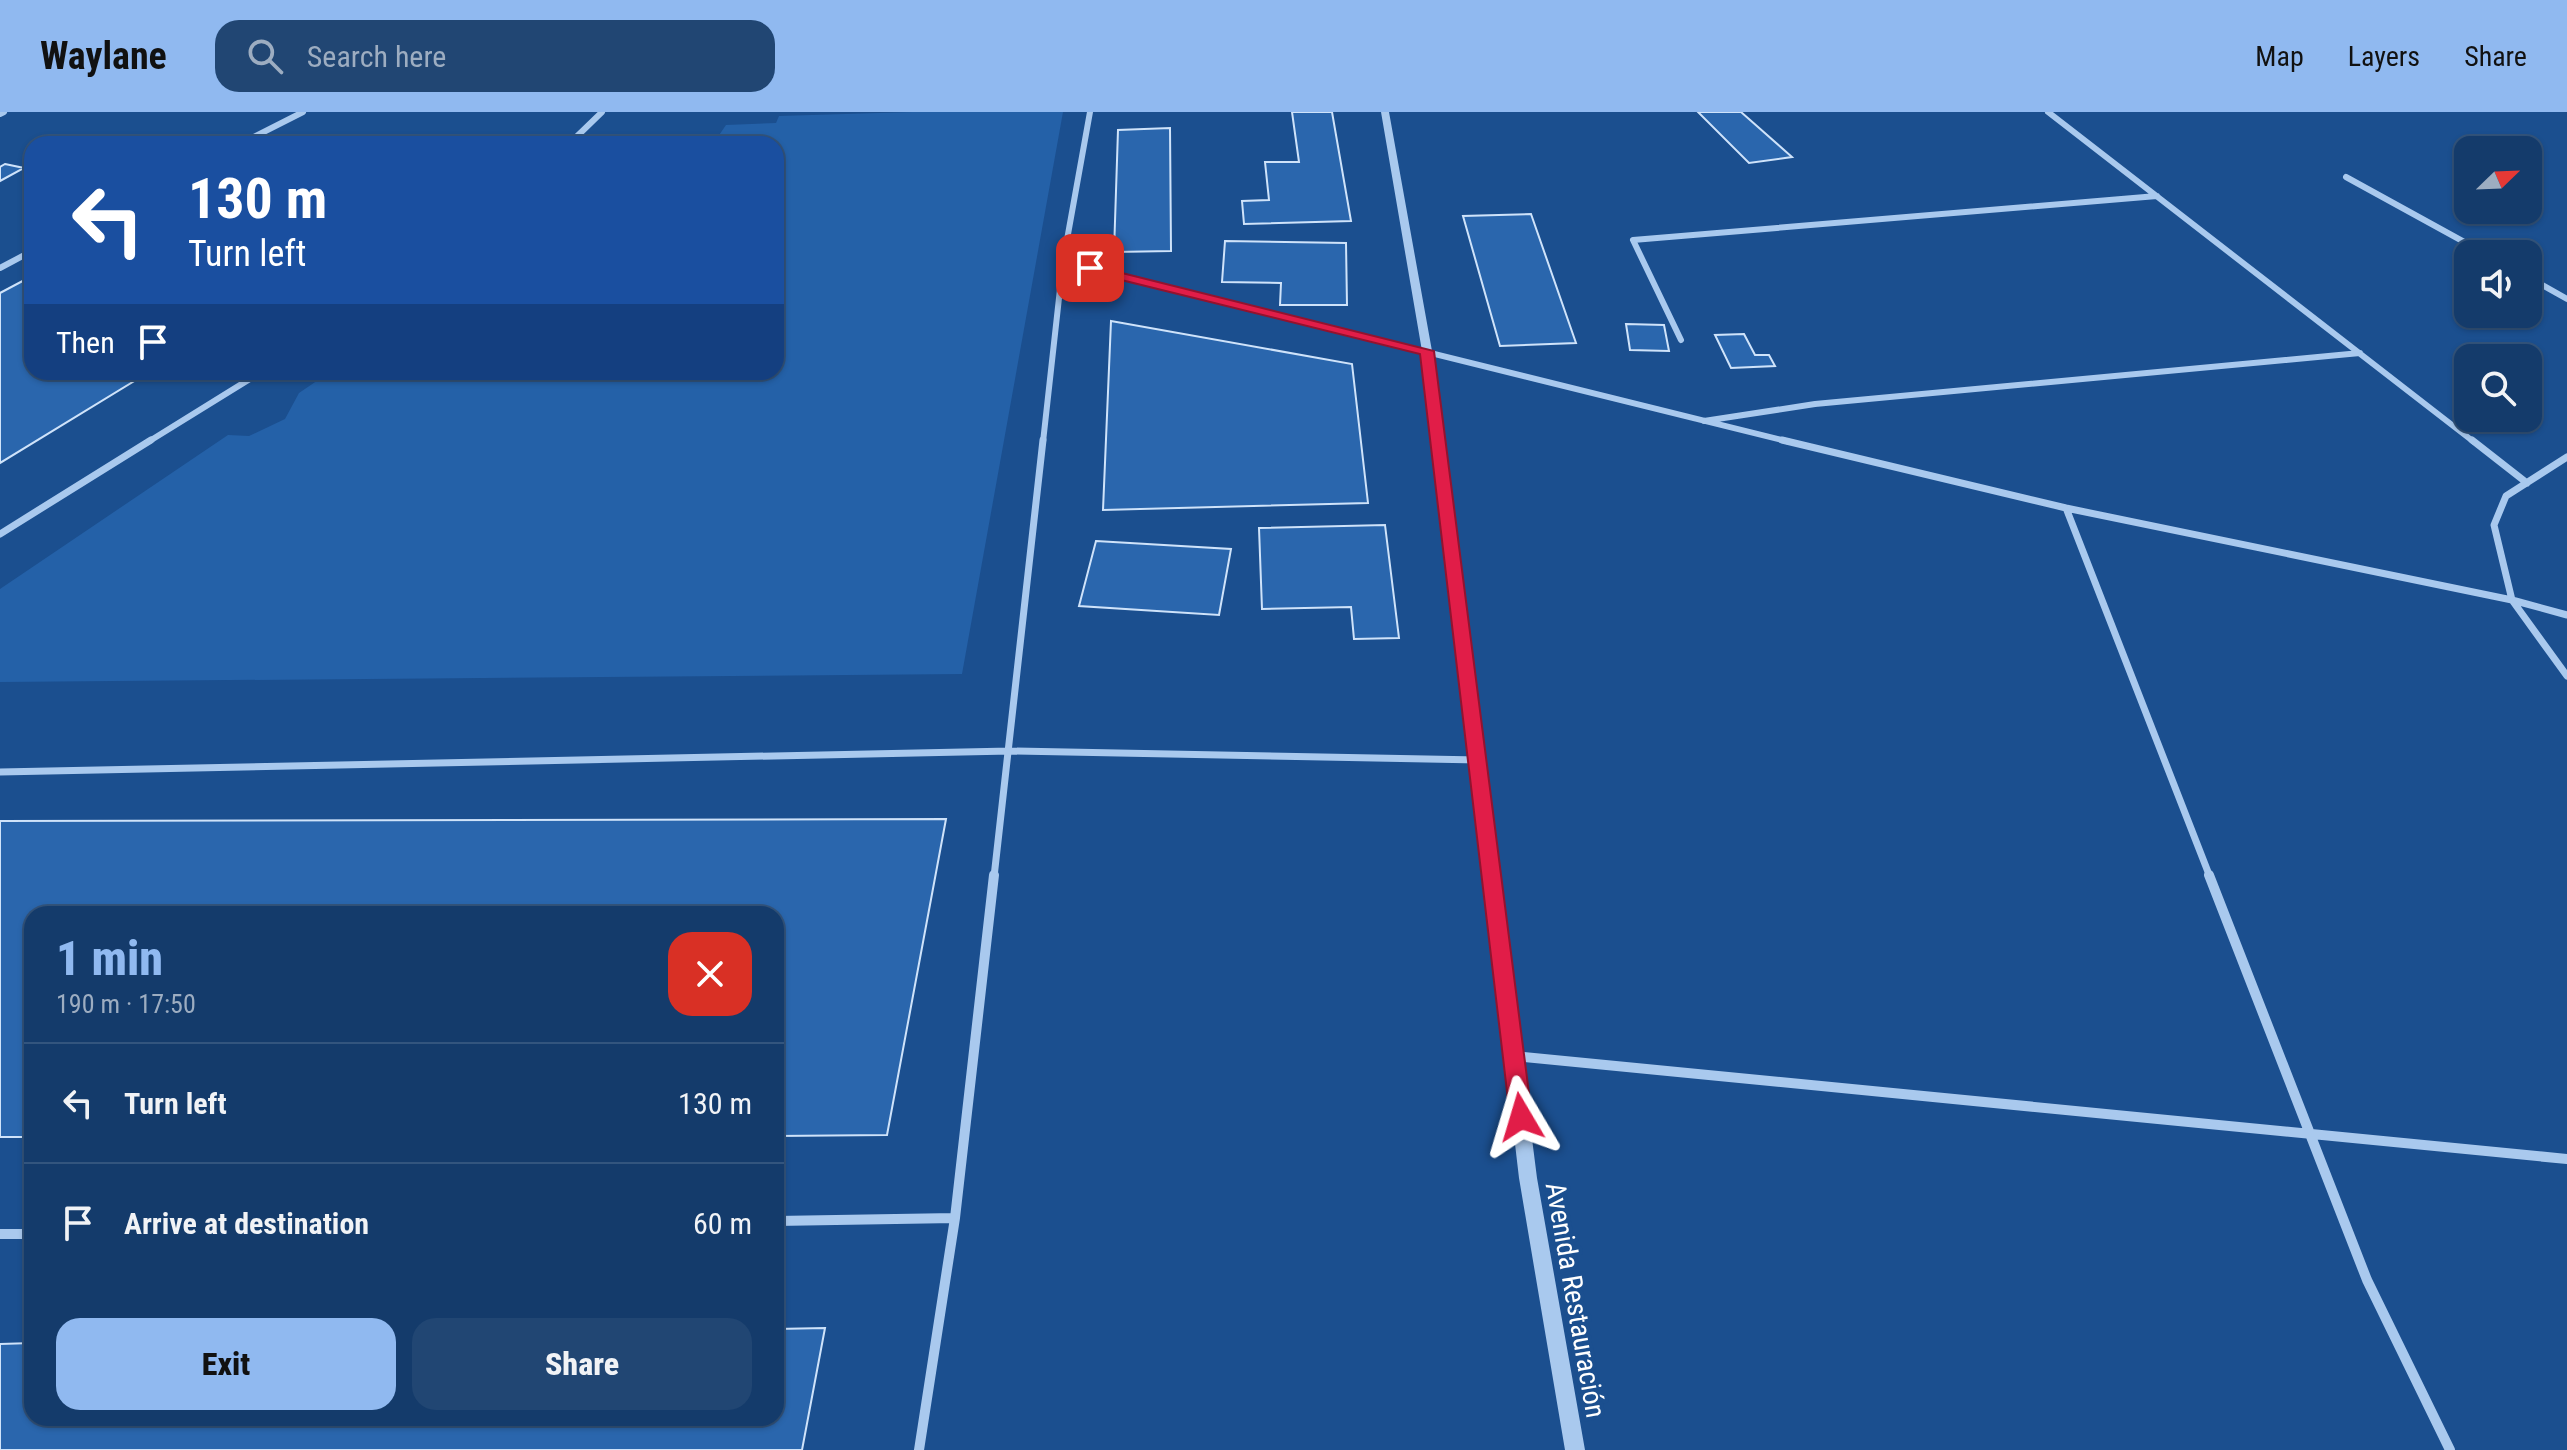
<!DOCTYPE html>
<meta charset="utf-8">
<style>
:root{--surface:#143b6b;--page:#214673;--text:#f1f3f6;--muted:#9dadc1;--line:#33557e;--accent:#90b9f0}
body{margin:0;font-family:"Roboto Condensed",sans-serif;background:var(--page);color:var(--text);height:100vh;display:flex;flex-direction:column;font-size:30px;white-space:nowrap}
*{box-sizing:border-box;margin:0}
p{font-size:26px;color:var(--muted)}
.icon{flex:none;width:44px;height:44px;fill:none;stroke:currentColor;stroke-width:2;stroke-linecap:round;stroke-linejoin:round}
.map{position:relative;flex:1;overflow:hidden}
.panel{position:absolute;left:24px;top:794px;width:760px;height:520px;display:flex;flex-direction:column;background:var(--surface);border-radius:24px;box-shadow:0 2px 6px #0004,0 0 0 2px var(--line)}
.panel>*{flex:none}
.hud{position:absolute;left:24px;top:24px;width:760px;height:244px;border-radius:24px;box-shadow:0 2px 6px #0004,0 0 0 2px var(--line);background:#1a4fa0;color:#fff;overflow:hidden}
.needle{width:52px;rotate:67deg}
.fabs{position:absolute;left:2454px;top:24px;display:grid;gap:16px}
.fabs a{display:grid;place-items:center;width:88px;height:88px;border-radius:16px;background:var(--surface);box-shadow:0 2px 6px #0004,0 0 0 2px var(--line);font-size:40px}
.pin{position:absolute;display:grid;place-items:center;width:68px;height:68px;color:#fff;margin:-34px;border-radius:16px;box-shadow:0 4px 12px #0006}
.me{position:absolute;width:88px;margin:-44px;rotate:353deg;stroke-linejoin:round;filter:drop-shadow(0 0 6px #0008)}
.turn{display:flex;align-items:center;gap:28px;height:168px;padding:0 32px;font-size:36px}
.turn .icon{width:104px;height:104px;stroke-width:2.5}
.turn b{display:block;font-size:56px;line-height:68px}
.then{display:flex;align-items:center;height:76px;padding:0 32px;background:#0003;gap:16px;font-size:30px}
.round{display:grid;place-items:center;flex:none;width:84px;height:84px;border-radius:24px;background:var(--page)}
.summary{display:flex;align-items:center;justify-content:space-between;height:136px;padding:0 32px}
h1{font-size:48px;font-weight:800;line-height:60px;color:var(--accent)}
.action{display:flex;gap:16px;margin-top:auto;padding:16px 32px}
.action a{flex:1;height:92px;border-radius:24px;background:var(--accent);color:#111;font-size:32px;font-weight:800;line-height:92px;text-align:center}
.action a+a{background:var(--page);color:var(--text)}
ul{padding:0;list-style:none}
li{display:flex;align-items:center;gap:24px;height:120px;padding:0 32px;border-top:2px solid var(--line)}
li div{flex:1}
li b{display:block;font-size:30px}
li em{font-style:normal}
header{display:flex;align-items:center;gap:48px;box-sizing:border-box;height:112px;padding:0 40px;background:var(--accent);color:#111}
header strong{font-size:38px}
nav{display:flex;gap:44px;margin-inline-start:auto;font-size:28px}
.search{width:560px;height:72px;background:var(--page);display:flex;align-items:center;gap:20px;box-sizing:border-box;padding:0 28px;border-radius:24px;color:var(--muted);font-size:30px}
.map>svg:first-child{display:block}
.green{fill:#2461a8}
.building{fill:#2a66ad;stroke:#cfe3fa;stroke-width:2}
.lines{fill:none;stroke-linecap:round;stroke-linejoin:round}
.minor-far2{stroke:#a9c9ee;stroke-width:6}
.minor-far1{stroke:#a9c9ee;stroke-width:7}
.minor{stroke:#a9c9ee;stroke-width:10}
.tertiary{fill:#a9c9ee;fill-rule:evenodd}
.route{fill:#e11d48;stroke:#92132f;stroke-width:2}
.labels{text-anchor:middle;stroke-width:8;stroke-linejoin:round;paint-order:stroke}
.street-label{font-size:28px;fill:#fff;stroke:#1b4f8f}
</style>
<header>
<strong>Waylane</strong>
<div class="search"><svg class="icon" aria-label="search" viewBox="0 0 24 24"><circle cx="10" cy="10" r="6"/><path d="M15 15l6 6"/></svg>Search here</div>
<nav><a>Map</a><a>Layers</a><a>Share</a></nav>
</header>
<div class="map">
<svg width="2567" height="1338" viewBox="0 0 2567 1338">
<rect width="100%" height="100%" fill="#1b4f8f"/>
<path class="green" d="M912,0H1063L962,562L0,570V477L228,323L249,324L285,307L299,281L330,260H776V32H713L726,13L776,11L779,4Z"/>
<path class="building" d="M1292,0H1332L1351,109L1244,112L1242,89L1269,88L1265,50H1299Z
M1698,0H1741L1792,45L1749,51Z
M1170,16L1171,139L1114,140L1118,18Z
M5,52L24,56L0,69V55Z
M1531,102L1576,231L1500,234L1463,104Z
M1225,129L1346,131L1347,193H1280L1281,171L1222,170Z
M32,164V260H149L0,351V181Z
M1111,209L1352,252L1368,391L1103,398Z
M1626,212L1664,213L1669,239L1630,238Z
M1744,222L1755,243H1769L1775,254L1731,256L1715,223Z
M1385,413L1399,526L1354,527L1351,495L1262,497L1259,416Z
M1096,429L1231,437L1219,503L1079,494Z
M946,707L887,1023L776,1024V802H32V1025H0V709Z
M825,1216L802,1338H0V1232L32,1231V1306H776V1217Z"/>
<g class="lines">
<path class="minor-far2" d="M2048,0L2474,330
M0,2L4,0
M240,32L303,0
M569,32L602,0
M2346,65L2486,142
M1063,150L1790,330
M0,156L32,139
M2528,165L2567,187
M1681,228L1633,128L2157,84
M1704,309L1815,292L2360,241
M148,330L261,260
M1043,330L1063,150L1090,0"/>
<path class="minor-far1" d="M1782,328L2066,396L2512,488L2567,503
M2472,328L2527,371
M2567,345L2506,384L2494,413L2512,488L2567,564
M2066,396L2210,765
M0,422L151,328
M0,660L1010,639L1479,648
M994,765L1043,328"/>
<path class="minor" d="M2209,763L2367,1168L2450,1338
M1514,944L2567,1047
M776,1109L955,1106
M0,1122H32
M919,1338L955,1106L994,763"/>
<path class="tertiary" d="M1381,0H1389L1432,239L1537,1066L1585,1338H1565L1519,1066L1422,239Z"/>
</g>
<path class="route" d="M1090,153L1434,239L1532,1005L1528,1012L1521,1015L1513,1012L1510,1005L1420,242L1085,159L1083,156Z"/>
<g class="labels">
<g class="street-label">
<text transform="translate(1576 1188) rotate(80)" y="10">Avenida Restauración</text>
</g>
</g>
</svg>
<div class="fabs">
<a><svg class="needle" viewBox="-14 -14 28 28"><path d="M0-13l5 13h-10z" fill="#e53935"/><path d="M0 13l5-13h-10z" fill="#9dadc1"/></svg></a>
<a><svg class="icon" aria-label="sound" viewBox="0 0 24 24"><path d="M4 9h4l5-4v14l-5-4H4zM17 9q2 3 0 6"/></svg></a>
<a><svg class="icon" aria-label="search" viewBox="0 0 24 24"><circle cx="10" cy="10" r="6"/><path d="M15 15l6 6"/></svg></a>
</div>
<div class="pin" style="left:1090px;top:156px;background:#d93025"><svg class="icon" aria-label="arrive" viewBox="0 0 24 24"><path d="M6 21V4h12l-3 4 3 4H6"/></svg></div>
<svg class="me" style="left:1521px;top:1005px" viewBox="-20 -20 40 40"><path d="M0-17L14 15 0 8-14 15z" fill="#e11d48" stroke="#fff" stroke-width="4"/></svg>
<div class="hud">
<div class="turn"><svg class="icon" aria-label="left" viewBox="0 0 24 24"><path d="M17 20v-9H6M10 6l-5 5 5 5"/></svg><div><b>130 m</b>Turn left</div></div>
<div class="then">Then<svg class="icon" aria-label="arrive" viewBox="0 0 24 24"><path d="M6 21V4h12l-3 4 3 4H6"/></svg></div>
</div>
<section class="panel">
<div class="summary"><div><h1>1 min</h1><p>190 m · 17:50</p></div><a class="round" style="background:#d93025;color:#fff"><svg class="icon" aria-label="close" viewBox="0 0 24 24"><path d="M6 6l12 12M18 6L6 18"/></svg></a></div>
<ul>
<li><svg class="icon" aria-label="left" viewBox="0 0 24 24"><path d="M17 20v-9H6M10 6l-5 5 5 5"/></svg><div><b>Turn left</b></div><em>130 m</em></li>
<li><svg class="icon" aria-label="arrive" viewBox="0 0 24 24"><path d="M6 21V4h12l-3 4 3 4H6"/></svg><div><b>Arrive at destination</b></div><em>60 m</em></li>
</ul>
<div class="action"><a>Exit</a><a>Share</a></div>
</section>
</div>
